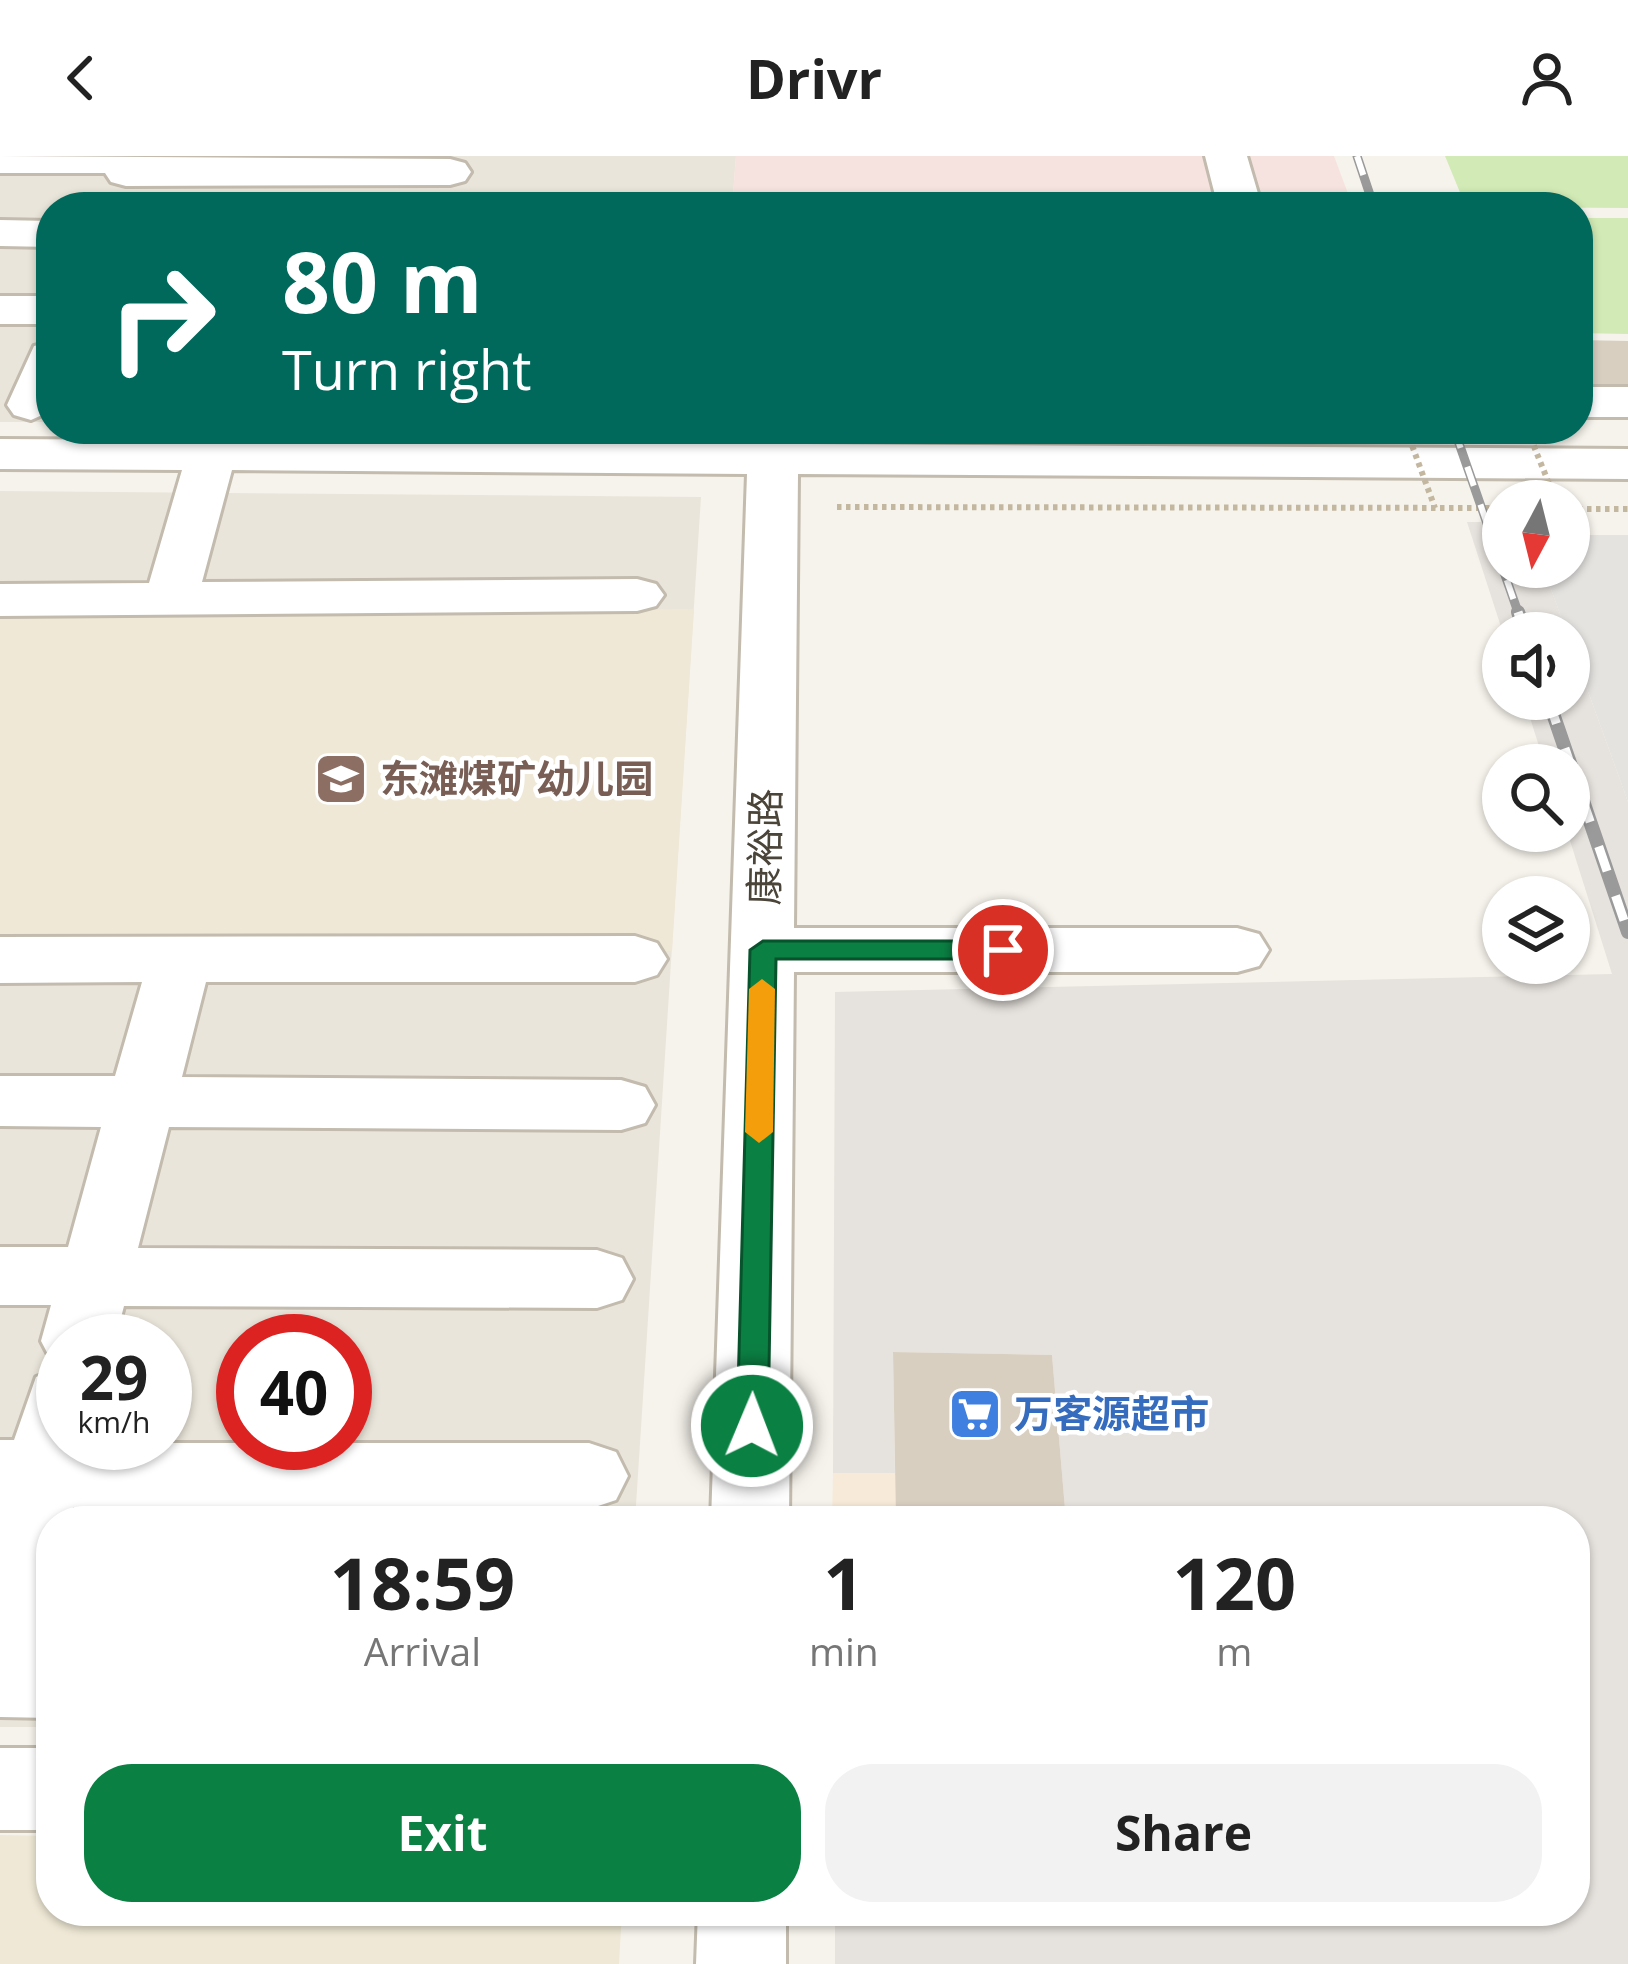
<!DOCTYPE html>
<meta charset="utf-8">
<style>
:root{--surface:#fff;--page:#f2f2f2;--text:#222;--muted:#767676;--accent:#0b8043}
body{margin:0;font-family:"Open Sans","Noto Sans SC",sans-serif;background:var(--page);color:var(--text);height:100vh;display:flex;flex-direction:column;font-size:45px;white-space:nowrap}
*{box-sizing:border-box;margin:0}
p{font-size:39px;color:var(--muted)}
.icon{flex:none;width:66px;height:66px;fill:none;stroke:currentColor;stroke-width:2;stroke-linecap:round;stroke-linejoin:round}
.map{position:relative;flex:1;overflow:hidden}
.details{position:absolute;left:36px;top:1350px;width:1554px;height:420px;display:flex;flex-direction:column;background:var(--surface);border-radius:48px;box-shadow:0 3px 9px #0004}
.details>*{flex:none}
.hud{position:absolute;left:36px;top:36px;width:1557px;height:252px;border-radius:48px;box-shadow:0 3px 9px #0004;background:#00695c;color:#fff;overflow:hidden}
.needle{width:78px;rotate:187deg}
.fabs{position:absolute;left:1482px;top:324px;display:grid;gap:24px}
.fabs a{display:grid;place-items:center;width:108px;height:108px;border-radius:50%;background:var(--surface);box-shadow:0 3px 9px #0004;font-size:60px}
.speed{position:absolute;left:36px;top:1158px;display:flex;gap:24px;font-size:60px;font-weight:700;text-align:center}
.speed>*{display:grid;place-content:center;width:156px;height:156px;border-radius:50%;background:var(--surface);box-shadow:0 3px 9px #0004;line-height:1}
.speed small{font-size:30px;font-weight:400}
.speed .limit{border:18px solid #d22;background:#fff;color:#111}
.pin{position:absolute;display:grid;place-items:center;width:102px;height:102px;color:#fff;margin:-51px;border:6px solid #fff;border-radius:50%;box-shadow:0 3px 12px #0007}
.me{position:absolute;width:132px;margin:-66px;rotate:1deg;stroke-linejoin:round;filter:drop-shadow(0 0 9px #0008)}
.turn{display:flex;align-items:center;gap:42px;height:252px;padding:0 48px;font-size:54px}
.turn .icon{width:156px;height:156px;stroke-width:2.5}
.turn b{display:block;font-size:84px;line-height:102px}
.eta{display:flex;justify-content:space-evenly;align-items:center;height:204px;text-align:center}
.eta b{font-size:72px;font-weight:700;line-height:84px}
.button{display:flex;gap:24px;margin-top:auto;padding:24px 48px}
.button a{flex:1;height:138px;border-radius:48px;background:var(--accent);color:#fff;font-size:48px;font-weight:700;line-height:138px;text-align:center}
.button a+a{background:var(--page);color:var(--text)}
header{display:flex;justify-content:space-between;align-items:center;height:156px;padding:0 48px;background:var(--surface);font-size:54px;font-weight:700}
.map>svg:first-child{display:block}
.residential{fill:#eae5da;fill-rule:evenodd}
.commercial{fill:#f7ead8}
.industrial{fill:#e6e2dd}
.education{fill:#efe8d6}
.medical{fill:#f6e3e0}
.green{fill:#d2eab5}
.parking{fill:#e5e3e0}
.building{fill:#d8cfc1}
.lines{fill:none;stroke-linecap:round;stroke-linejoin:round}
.minor-casing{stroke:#c2bbae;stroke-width:6}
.path{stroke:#c4b79f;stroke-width:6;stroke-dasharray:4.5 4.5;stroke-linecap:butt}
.minor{fill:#fff;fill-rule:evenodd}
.rail-far1-casing{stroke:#9a9a9a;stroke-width:9}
.rail-casing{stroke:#9a9a9a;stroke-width:14}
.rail-far1{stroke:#fff;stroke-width:6;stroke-dasharray:20;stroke-linecap:butt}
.rail{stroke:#fff;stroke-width:9;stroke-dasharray:26;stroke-linecap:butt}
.path-bridge{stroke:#c4b79f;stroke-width:6;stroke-dasharray:4.5 4.5;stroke-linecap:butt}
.route{fill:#0b8043;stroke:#07532c;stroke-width:3}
.slow{fill:#f59e0b}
.labels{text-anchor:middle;stroke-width:9;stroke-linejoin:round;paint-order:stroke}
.education-label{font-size:39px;font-weight:bold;fill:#785e54;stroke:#fff;text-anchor:start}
.street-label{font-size:39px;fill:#4b4439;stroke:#fff}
.shop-label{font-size:39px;font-weight:bold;fill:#366cbe;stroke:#fff;text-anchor:start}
</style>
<header><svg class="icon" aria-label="back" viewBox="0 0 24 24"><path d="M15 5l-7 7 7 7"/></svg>Drivr<svg class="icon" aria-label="person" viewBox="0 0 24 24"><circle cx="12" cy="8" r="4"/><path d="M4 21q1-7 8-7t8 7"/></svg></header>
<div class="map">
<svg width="1628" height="1808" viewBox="0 0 1628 1808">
<rect width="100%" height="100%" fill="#f6f3ec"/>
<path class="residential" d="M0,0H736L732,51H51V266H0Z
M0,335L701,341L635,1365H51V1571H0ZM63,1185H165V1287H63ZM243,1185H345V1287H243Z"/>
<path class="commercial" d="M833,1317H895L896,1365H832Z"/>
<path class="industrial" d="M1467,366H1503V411H1543L1567,477H1503Z
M1569,483L1628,646V1808H835V1755H1575V1365H1066L1052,1199L893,1196L895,1317H833L835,836L1612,818L1567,675L1569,609H1545L1524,543H1569Z"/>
<path class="education" d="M694,453L672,795L0,788V458Z
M0,1679L51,1680V1755H622L619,1808H0Z"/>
<path class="medical" d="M736,0H1334L1353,51H732Z"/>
<path class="green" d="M1445,0H1628V52L1466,51Z
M1578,62H1628V178L1578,177Z"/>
<path class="parking" d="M1569,379H1628V646L1543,411H1569Z"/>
<path class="building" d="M1578,184L1628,185V239H1589L1578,210Z
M893,1196L1052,1199L1066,1365H896Z"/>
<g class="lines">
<g class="minor-casing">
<path id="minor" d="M0,0L450,3L465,7L471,16L465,25L450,29L126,30L111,26L105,17H0Z
M1205,0H1247L1262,51H1218Z
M0,64L51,65V91L0,90Z
M0,140H51V168H0Z
M51,186V255L31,264L14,259L7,249L34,190Z
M1578,231H1628V261H1578Z
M0,283L1628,293V323L798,318L794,772H1237L1259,778L1269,794L1259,810L1237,816H794L789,1365H711L747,318L232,314L202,426L637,423L656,428L664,439L656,450L637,455L0,460V428L149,427L182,314L0,313Z
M635,780L657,787L667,803L657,819L635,826H206L182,921L621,924L645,931L655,949L645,967L621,974L169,971L138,1092L597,1094L622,1102L633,1123L622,1144L597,1152L124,1150L115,1185H63V1210L52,1206L41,1185L51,1149H0V1091H68L101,971L0,970V920H115L142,826L0,827V781Z
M63,1211V1287H589L616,1296L628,1320L616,1344L589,1353L73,1351L70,1365H51V1440L39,1486H51V1562L0,1561V1284H14L36,1221Z
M0,1592H51V1674H0Z
M698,1755H786V1808H696Z"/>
</g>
<path class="path" d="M837,351L1503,352
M1569,353H1628"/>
<use href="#minor" class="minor"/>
<g class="rail-far1-casing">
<path id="rail-far1" d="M1357,0L1374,51
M1454,273L1519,459"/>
</g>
<g class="rail-casing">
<path id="rail" d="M1518,456L1525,477
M1548,543L1628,776"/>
</g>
<use href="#rail-far1" class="rail-far1"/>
<use href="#rail" class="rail"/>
<path class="path-bridge" d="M1406,273L1435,352
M1527,273L1556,345"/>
</g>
<path class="route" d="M763,785H1003L1016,794L1003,803H776L768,1270L763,1279L752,1283L741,1279L737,1270L750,794Z"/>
<path class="slow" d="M762,823L775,833L773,976L759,987L745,976L749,833Z"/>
<defs>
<g id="school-square" transform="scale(2.7)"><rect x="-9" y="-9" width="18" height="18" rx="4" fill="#8d6e63" stroke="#fff"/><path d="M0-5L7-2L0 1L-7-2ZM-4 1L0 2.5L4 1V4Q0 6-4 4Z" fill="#fff"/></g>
<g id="supermarket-square" transform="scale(2.7)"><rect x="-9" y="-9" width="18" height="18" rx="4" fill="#3f7fe0" stroke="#fff"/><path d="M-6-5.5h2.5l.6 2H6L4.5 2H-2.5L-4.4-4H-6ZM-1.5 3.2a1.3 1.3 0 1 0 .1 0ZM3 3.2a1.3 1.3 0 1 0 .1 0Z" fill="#fff"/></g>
</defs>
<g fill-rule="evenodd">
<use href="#school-square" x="341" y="623"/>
<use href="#supermarket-square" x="975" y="1258"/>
</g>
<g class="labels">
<g class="education-label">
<text x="380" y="637">东滩煤矿幼儿园</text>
</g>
<g class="street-label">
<text transform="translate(765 691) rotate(-89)" y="14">康裕路</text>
</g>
<g class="shop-label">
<text x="1014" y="1272">万客源超市</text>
</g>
</g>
</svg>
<div class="fabs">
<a><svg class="needle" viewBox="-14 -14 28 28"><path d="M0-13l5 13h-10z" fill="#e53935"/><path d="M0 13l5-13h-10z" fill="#767676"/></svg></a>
<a><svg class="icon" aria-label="sound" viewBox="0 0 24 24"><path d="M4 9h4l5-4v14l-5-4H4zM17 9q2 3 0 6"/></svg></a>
<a><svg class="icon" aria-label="search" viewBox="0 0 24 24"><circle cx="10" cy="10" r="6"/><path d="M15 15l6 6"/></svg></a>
<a><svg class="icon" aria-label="layers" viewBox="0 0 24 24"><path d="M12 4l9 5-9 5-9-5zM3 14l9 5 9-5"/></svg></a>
</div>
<div class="speed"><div>29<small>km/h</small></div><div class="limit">40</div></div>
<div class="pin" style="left:1003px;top:794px;background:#d93025"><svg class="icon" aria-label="arrive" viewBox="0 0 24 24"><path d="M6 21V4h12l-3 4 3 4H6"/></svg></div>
<svg class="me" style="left:752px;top:1270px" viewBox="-20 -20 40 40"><circle r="17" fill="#0b8043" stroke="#fff" stroke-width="3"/><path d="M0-11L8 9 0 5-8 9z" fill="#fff"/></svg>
<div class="hud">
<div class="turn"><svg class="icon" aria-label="right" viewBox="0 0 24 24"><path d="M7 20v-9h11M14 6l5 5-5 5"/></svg><div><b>80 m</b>Turn right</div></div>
</div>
<section class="details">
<div class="eta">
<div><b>18:59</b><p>Arrival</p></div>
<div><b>1</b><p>min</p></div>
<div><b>120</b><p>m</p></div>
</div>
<div class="button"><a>Exit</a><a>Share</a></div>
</section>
</div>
